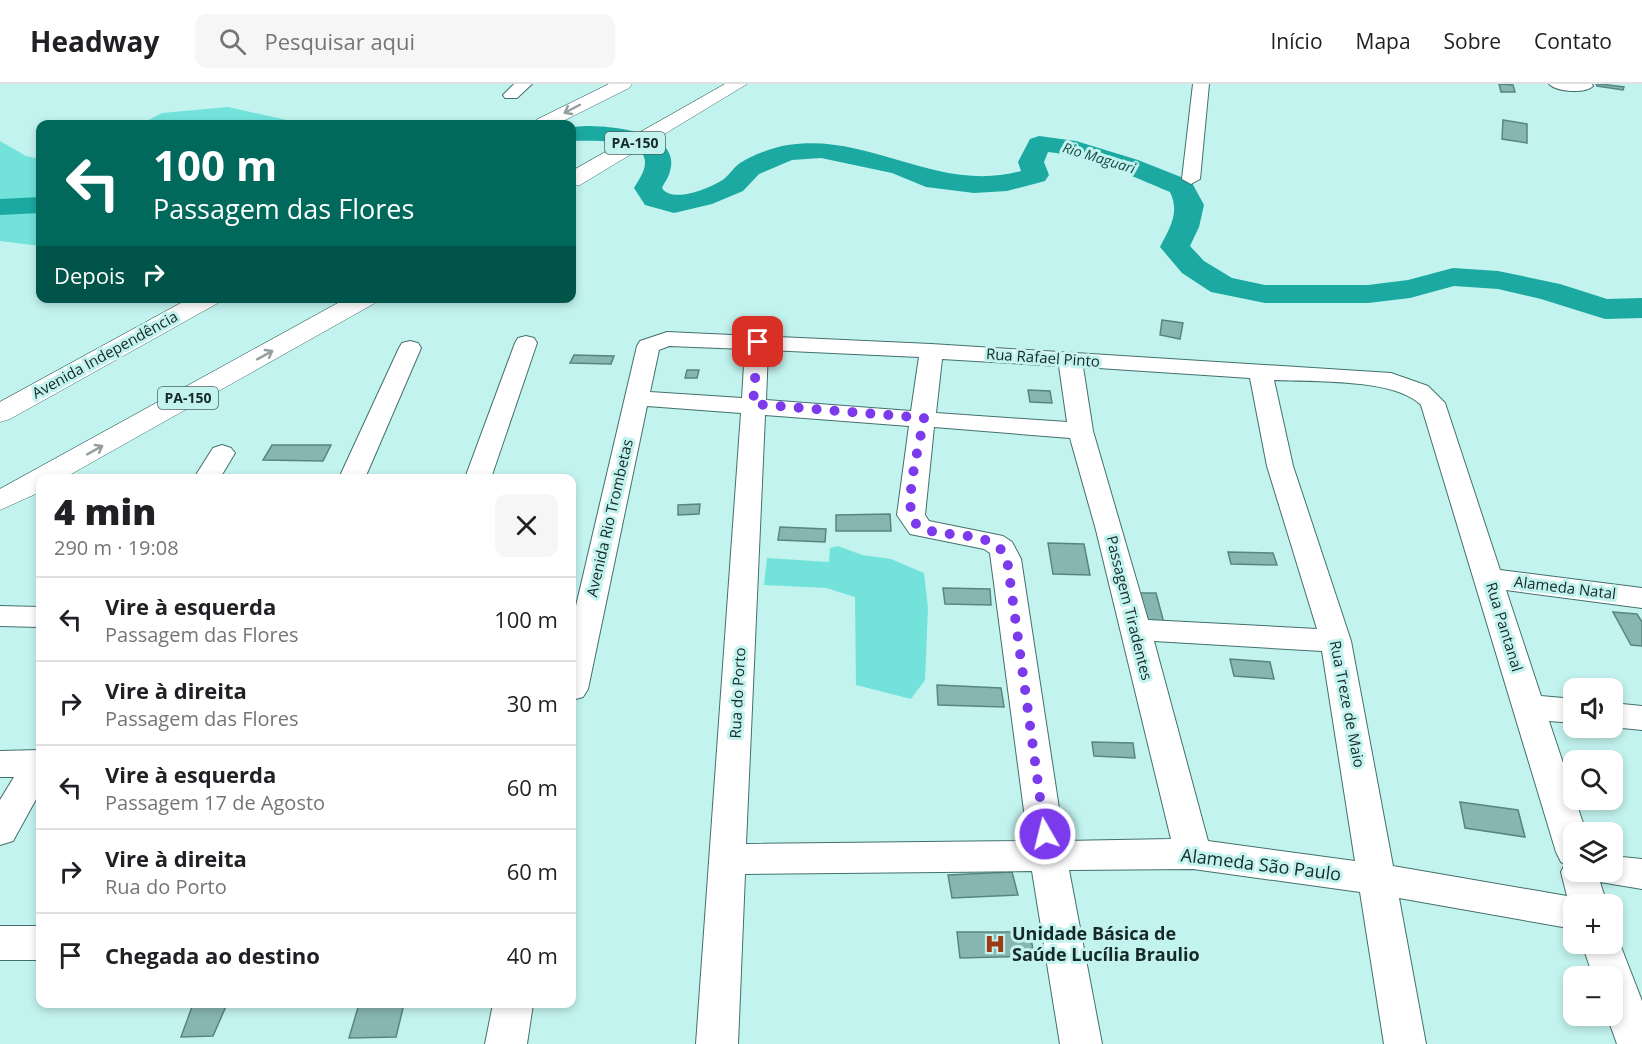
<!DOCTYPE html>
<html lang="pt">
<meta charset="utf-8">
<style>
:root{--surface:#fff;--page:#f6f6f6;--text:#202124;--muted:#757577;--line:#e0e0e0}
body{margin:0;font-family:"Open Sans",sans-serif;background:var(--page);color:var(--text);height:100vh;display:flex;flex-direction:column;font-size:22px;white-space:nowrap}
*{box-sizing:border-box;margin:0}
p{font-size:20px;color:var(--muted)}
.icon{flex:none;width:33px;height:33px;fill:none;stroke:currentColor;stroke-width:2;stroke-linecap:round;stroke-linejoin:round}
.map{position:relative;flex:1;overflow:hidden}
.side{position:absolute;left:36px;top:390px;width:540px;height:534px;display:flex;flex-direction:column;background:var(--surface);border-radius:12px;box-shadow:0 3px 9px #0003}
.side>*{flex:none}
.hud{position:absolute;left:36px;top:36px;width:540px;height:183px;border-radius:12px;box-shadow:0 3px 9px #0003;background:#00695c;color:#fff;overflow:hidden}
.fabs{position:absolute;left:1563px;top:594px;display:grid;gap:12px}
.fabs a{display:grid;place-items:center;width:60px;height:60px;border-radius:12px;background:var(--surface);box-shadow:0 3px 9px #0003;font-size:30px}
.pin{position:absolute;display:grid;place-items:center;width:51px;height:51px;color:#fff;margin:-26px;border-radius:12px;box-shadow:0 3px 9px #0006}
.me{position:absolute;width:66px;margin:-33px;rotate:352deg;stroke-linejoin:round;filter:drop-shadow(0 0 4px #0008)}
.turn{display:flex;align-items:center;gap:21px;height:126px;padding:0 18px;font-size:27px}
.turn .icon{width:78px;height:78px;stroke-width:2.5}
.turn b{display:block;font-size:42px;line-height:51px}
.then{display:flex;align-items:center;height:57px;padding:0 18px;background:#0003;gap:12px;font-size:22px}
.round{display:grid;place-items:center;flex:none;width:63px;height:63px;border-radius:12px;background:var(--page)}
.headline{display:flex;align-items:center;justify-content:space-between;height:102px;padding:0 18px}
h1{font-size:36px;font-weight:800;line-height:45px}
ul{padding:0;list-style:none}
li{display:flex;align-items:center;gap:18px;height:84px;padding:0 18px;border-top:2px solid var(--line)}
li div{flex:1}
li b{display:block;font-size:22px}
li em{font-style:normal}
header{display:flex;align-items:center;gap:36px;box-sizing:border-box;height:84px;padding:0 30px;background:var(--surface);border-bottom:2px solid var(--line)}
header strong{font-size:28px}
nav{display:flex;gap:33px;margin-inline-start:auto;font-size:21px}
.search{width:420px;height:54px;background:var(--page);display:flex;align-items:center;gap:15px;box-sizing:border-box;padding:0 21px;border-radius:12px;color:var(--muted);font-size:22px}
.map>svg:first-child{display:block}
.green{fill:#73e2db}
.lines{fill:none;stroke-linecap:round;stroke-linejoin:round}
.river{fill:#1ba9a2;fill-rule:evenodd}
.building{fill:#87b6b2;stroke:#588581;stroke-width:1.5}
.minor-casing{stroke:#43706d;stroke-width:2}
.major-casing{stroke:#43706d;stroke-width:1}
.minor{fill:#fff;fill-rule:evenodd}
.major{fill:#fff;fill-rule:evenodd}
.oneway{stroke:#969f9e}
.route{stroke:#7c3aed;stroke-width:10;stroke-dasharray:0 18}
.labels{text-anchor:middle;stroke-width:6;stroke-linejoin:round;paint-order:stroke}
.shield{fill:#c3f3ef;stroke:#4a6663;stroke-width:1.5}
.shield-label{font-size:14px;font-weight:bold;fill:#162927}
.far-water-label{font-size:14px;font-style:italic;fill:#124a46;stroke:#c3f3ef}
.street-label{font-size:15px;fill:#162927;stroke:#c3f3ef}
.near-street-label{font-size:18px;fill:#162927;stroke:#c3f3ef}
.near-poi-label{font-size:18px;font-weight:bold;fill:#162927;stroke:#c3f3ef;text-anchor:start}
</style>
<header>
<strong>Headway</strong>
<div class="search"><svg class="icon" aria-label="search" viewBox="0 0 24 24"><circle cx="10" cy="10" r="6"/><path d="M15 15l6 6"/></svg>Pesquisar aqui</div>
<nav><a>Início</a><a>Mapa</a><a>Sobre</a><a>Contato</a></nav>
</header>
<div class="map">
<svg width="1642" height="960" viewBox="0 0 1642 960">
<rect width="100%" height="100%" fill="#c3f3ef"/>
<path class="green" d="M228,23L305,40H141L162,29Z
M0,57L26,72L40,75V162L0,157Z
M838,462L862,471L891,475L924,489L928,524L925,596L911,615L856,601L855,513L826,504L764,501L767,474L829,478L830,464Z"/>
<g class="lines">
<path class="river" d="M586,42C610,42 682,47 670,87C669,93 664,99 662,104C672,120 711,104 724,95C730,90 734,83 740,79C752,71 774,63 788,61C870,48 938,110 1021,87L1018,78L1030,55L1039,52L1076,57L1138,76L1191,97L1204,121L1199,143L1190,162L1204,177L1232,194L1265,201H1368L1408,196L1453,184L1498,187L1560,200L1607,215L1642,214V234L1605,235L1541,215L1498,205L1454,202L1410,214L1368,219H1265L1211,208L1182,189L1160,163C1170,143 1180,129 1170,108C1131,92 1091,72 1048,68L1044,78L1049,91L1045,97L1007,107L974,109L926,103L892,89L821,74L792,76L759,90L743,107L712,120L674,129L645,121L634,104C639,95 648,84 644,73C639,54 586,57 572,57V43Z
M40,113V129L0,131V115Z"/>
</g>
<path class="building" d="M1499,0L1513,1L1515,8H1501Z
M1596,0H1600L1624,3L1623,6L1597,2Z
M1503,36L1527,40V59L1502,55Z
M1162,236L1183,239L1180,255L1160,251Z
M574,271L614,272L611,280L570,279Z
M687,286H699L697,294H685Z
M1028,306L1050,307L1052,319L1030,318Z
M272,361H331L323,377L263,376Z
M700,420L699,430L678,431V421Z
M890,430L891,447H836V431Z
M780,443L826,445L825,458L778,456Z
M1048,459L1084,460L1090,491L1053,490Z
M1228,468L1273,469L1277,481L1231,480Z
M943,504L990,505L991,521L945,520Z
M1137,509H1156L1164,539H1145Z
M1613,528L1637,530L1642,538V562L1631,561Z
M1230,575L1270,578L1274,595L1234,592Z
M937,601L1001,604L1004,623L938,621Z
M1092,658L1133,659L1135,674L1094,672Z
M1460,718L1518,726L1525,753L1465,744Z
M1012,788L1018,811L952,814L948,791Z
M957,848H1030L1034,872L960,874Z
M193,920H227L213,952L181,953Z
M359,920H404L396,953L349,954Z"/>
<g class="lines">
<g class="minor-casing">
<path id="minor" d="M514,0H532L517,14H505L503,11Z
M1193,0H1209L1200,95L1191,100L1182,95Z
M1549,0H1592L1593,2C1585,10 1557,8 1549,0Z
M667,248L931,260L1391,289L1428,302L1445,319L1500,486L1642,504V524L1506,506L1541,612L1574,615V639L1549,637L1586,748H1574V788H1612V772L1642,775V805L1600,798L1607,820H1574V845L1399,814L1426,960H1384L1360,808L1193,785L1069,786L1102,960H1060L1032,787L745,790L738,960H696L741,329L647,322L588,605L583,613L572,616V539L637,262L640,257ZM669,262L745,265L742,314L650,308L659,266ZM768,266L919,273L911,327L766,316ZM942,275L1059,282L1067,338L936,329ZM1083,283L1250,294L1267,382L1317,545L1148,536L1093,347ZM1274,296C1313,298 1394,294 1421,321L1556,768L1561,778L1565,780L1561,788L1567,812L1393,782L1351,557L1293,382ZM765,331L909,342L897,431L910,450L984,465L990,469L1028,757L746,760ZM934,343L1070,354L1096,446L1171,755L1064,757L1021,475L1012,458L1003,452L929,437L925,431ZM1154,557L1322,567L1355,777L1208,757Z
M526,252L534,254L537,259L491,394H465L515,259L518,254Z
M410,257L418,259L421,264L365,394H339L399,264L402,259Z
M222,361L231,364L235,369L220,394H194L213,364Z
M0,522L40,523V543L0,542Z
M1612,619L1642,622V646L1612,643Z
M40,666V708L13,757L0,761V716L14,693H0V667Z
M0,842H40V876H0Z
M1612,847L1620,860L1642,917V960H1617L1607,932H1612V892H1593L1582,860H1612Z
M493,920H533L527,960H485Z"/>
</g>
<g class="major-casing">
<path id="major" d="M609,0H632L629,4L557,40H533L536,36Z
M725,0H747L580,101L572,102V87Z
M190,214H221L218,219L10,335L0,338V318Z
M347,214H378L375,219L64,394H40V408L0,426V405Z"/>
</g>
<use href="#minor" class="minor"/>
<use href="#major" class="major"/>
</g>
<defs><path id="oneway-shaft" d="M-6 0H5M1.5-3L5.5 0L1.5 3" fill="none" stroke-width="1.6" stroke-linecap="round" stroke-linejoin="round" transform="scale(1.5)"/></defs>
<g class="oneway">
<use href="#oneway-shaft" transform="translate(572 25) rotate(152)"/>
<use href="#oneway-shaft" transform="translate(265 271) rotate(-29)"/>
<use href="#oneway-shaft" transform="translate(95 366) rotate(-29)"/>
</g>
<g class="lines">
<path class="route" d="M758,258L753,320L924,334C919,364 908,399 911,429C915,464 991,436 1007,475L1045,750"/>
</g>
<defs>
<g id="hospital-bare" transform="scale(1.62)"><path d="M-5-5h3v3.5h4V-5h3V5h-3V1.5h-4V5h-3Z" fill="#a03a11" stroke="#c3f3ef" stroke-width="2.5" paint-order="stroke"/></g>
</defs>
<g fill-rule="evenodd">
<use href="#hospital-bare" x="995" y="860"/>
</g>
<g class="labels">
<g class="shield">
<rect x="605" y="48" width="60" height="22" rx="4.5"/>
<rect x="158" y="303" width="60" height="22" rx="4.5"/>
</g>
<g class="shield-label">
<text x="635" y="64">PA-150</text>
<text x="188" y="319">PA-150</text>
</g>
<g class="far-water-label">
<text transform="translate(1099 74) rotate(17)" y="5">Rio Maguari</text>
</g>
<g class="street-label">
<text transform="translate(105 271) rotate(-29)" y="5">Avenida Independência</text>
<text transform="translate(1043 274) rotate(4)" y="5">Rua Rafael Pinto</text>
<text transform="translate(610 434) rotate(-77)" y="5">Avenida Rio Trombetas</text>
<text transform="translate(1565 504) rotate(7)" y="5">Alameda Natal</text>
<text transform="translate(1129 524) rotate(76)" y="5">Passagem Tiradentes</text>
<text transform="translate(1504 543) rotate(73)" y="5">Rua Pantanal</text>
<text transform="translate(738 609) rotate(-87)" y="5">Rua do Porto</text>
<text transform="translate(1347 620) rotate(79)" y="5">Rua Treze de Maio</text>
</g>
<g class="near-street-label">
<text transform="translate(1261 781) rotate(7)" y="6">Alameda São Paulo</text>
</g>
<g class="near-poi-label">
<text x="1012" y="856">Unidade Básica de<tspan x="1012" dy="21">Saúde Lucília Braulio</tspan></text>
</g>
</g>
</svg>
<div class="fabs">
<a><svg class="icon" aria-label="sound" viewBox="0 0 24 24"><path d="M4 9h4l5-4v14l-5-4H4zM17 9q2 3 0 6"/></svg></a>
<a><svg class="icon" aria-label="search" viewBox="0 0 24 24"><circle cx="10" cy="10" r="6"/><path d="M15 15l6 6"/></svg></a>
<a><svg class="icon" aria-label="layers" viewBox="0 0 24 24"><path d="M12 4l9 5-9 5-9-5zM3 14l9 5 9-5"/></svg></a>
<a>+</a>
<a>−</a>
</div>
<div class="pin" style="left:758px;top:258px;background:#d93025"><svg class="icon" aria-label="arrive" viewBox="0 0 24 24"><path d="M6 21V4h12l-3 4 3 4H6"/></svg></div>
<svg class="me" style="left:1045px;top:750px" viewBox="-20 -20 40 40"><circle r="17" fill="#7c3aed" stroke="#fff" stroke-width="3"/><path d="M0-11L8 9 0 5-8 9z" fill="#fff"/></svg>
<div class="hud">
<div class="turn"><svg class="icon" aria-label="left" viewBox="0 0 24 24"><path d="M17 20v-9H6M10 6l-5 5 5 5"/></svg><div><b>100 m</b>Passagem das Flores</div></div>
<div class="then">Depois<svg class="icon" aria-label="right" viewBox="0 0 24 24"><path d="M7 20v-9h11M14 6l5 5-5 5"/></svg></div>
</div>
<section class="side">
<div class="headline"><div><h1>4 min</h1><p>290 m · 19:08</p></div><a class="round"><svg class="icon" aria-label="close" viewBox="0 0 24 24"><path d="M6 6l12 12M18 6L6 18"/></svg></a></div>
<ul>
<li><svg class="icon" aria-label="left" viewBox="0 0 24 24"><path d="M17 20v-9H6M10 6l-5 5 5 5"/></svg><div><b>Vire à esquerda</b><p>Passagem das Flores</p></div><em>100 m</em></li>
<li><svg class="icon" aria-label="right" viewBox="0 0 24 24"><path d="M7 20v-9h11M14 6l5 5-5 5"/></svg><div><b>Vire à direita</b><p>Passagem das Flores</p></div><em>30 m</em></li>
<li><svg class="icon" aria-label="left" viewBox="0 0 24 24"><path d="M17 20v-9H6M10 6l-5 5 5 5"/></svg><div><b>Vire à esquerda</b><p>Passagem 17 de Agosto</p></div><em>60 m</em></li>
<li><svg class="icon" aria-label="right" viewBox="0 0 24 24"><path d="M7 20v-9h11M14 6l5 5-5 5"/></svg><div><b>Vire à direita</b><p>Rua do Porto</p></div><em>60 m</em></li>
<li><svg class="icon" aria-label="arrive" viewBox="0 0 24 24"><path d="M6 21V4h12l-3 4 3 4H6"/></svg><div><b>Chegada ao destino</b></div><em>40 m</em></li>
</ul>
</section>
</div>
